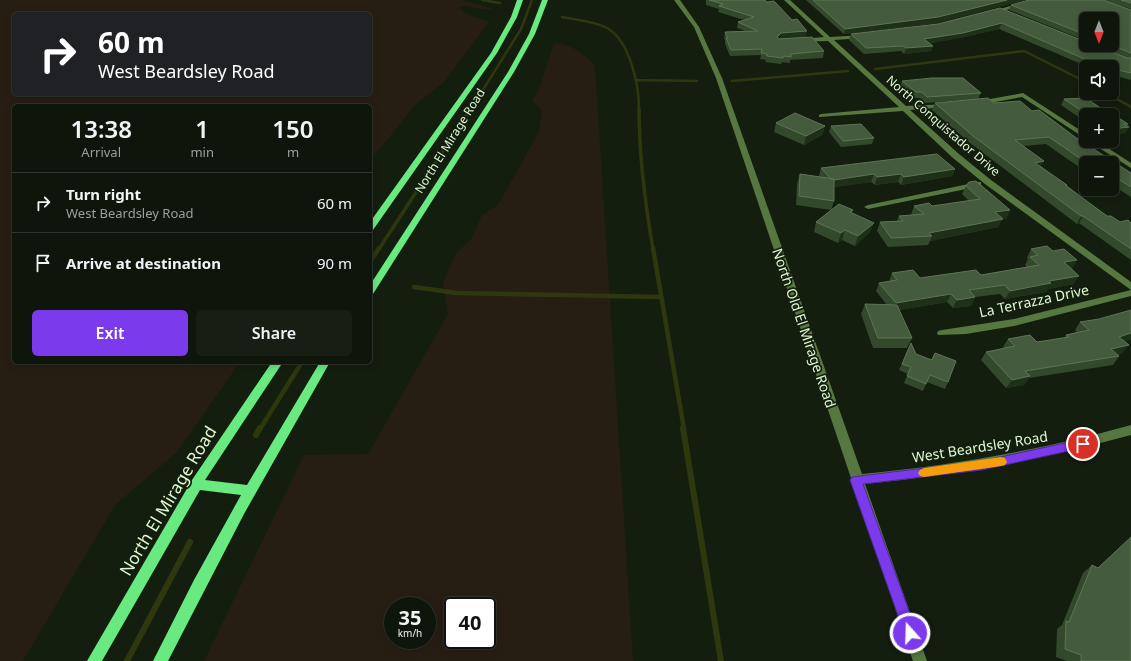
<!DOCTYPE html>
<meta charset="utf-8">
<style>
:root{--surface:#0e160b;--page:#171f14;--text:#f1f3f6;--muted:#9b9f9d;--line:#2e352c;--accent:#7c3aed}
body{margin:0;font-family:"Noto Sans",sans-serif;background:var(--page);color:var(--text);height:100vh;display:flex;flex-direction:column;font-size:15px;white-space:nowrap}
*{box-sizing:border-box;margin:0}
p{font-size:13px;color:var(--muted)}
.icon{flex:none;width:22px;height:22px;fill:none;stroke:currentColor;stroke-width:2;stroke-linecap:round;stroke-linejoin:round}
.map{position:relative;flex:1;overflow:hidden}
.side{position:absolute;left:12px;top:104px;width:360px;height:260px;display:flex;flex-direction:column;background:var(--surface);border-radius:6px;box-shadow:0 2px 10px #0003,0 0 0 1px var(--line)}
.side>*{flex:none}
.hud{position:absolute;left:12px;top:12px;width:360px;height:84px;border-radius:6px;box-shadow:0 2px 10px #0003,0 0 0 1px var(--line);background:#202124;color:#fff;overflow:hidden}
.needle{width:26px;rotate:180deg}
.controls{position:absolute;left:1079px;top:12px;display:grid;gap:8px}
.controls a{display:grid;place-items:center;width:40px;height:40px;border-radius:6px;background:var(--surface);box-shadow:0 2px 10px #0003,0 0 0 1px var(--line);font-size:20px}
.speed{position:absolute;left:384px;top:597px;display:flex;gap:8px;font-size:20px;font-weight:700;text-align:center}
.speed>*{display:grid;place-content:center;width:52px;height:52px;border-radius:50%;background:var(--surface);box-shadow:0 2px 10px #0003,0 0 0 1px var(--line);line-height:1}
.speed small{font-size:10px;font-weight:400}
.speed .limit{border:2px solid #111;border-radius:6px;background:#fff;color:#111}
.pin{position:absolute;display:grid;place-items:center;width:34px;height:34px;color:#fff;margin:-17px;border:2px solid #fff;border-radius:50%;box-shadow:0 1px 4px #0007}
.me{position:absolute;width:44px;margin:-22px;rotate:340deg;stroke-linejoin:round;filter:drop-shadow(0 0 3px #0008)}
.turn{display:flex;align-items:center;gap:14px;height:84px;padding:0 20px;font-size:18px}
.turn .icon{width:52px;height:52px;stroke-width:2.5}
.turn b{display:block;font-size:28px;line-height:34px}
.eta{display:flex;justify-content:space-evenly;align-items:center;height:68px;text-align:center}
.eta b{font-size:24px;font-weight:600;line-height:28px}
.action{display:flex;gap:8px;margin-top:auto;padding:8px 20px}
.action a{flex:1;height:46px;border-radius:6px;background:var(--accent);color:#fff;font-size:16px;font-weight:600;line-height:46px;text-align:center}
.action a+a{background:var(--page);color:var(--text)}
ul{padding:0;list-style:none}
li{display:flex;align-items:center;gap:12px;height:60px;padding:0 20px;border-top:1px solid var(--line)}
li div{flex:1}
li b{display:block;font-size:15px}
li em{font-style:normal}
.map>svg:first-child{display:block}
.green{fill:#271e13;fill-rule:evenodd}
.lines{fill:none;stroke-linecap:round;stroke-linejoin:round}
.stream-far3{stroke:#2f370f;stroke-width:2.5}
.stream-far2{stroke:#2f370f;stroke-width:3.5}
.stream-far1{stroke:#2f370f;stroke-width:4.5}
.stream{stroke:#2f370f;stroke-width:6}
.minor{fill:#567740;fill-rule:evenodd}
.major{fill:#68ea81;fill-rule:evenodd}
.wall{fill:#32492b}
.shaded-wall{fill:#1e3018}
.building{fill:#445c3d;stroke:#5c7554}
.route{fill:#7c3aed;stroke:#51269a}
.slow{fill:#f59e0b}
.labels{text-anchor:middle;stroke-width:3.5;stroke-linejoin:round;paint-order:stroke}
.far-street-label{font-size:12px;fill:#def9d2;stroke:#131e0f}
.street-label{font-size:14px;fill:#def9d2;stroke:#131e0f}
.near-street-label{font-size:17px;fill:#def9d2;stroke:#131e0f}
</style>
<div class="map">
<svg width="1131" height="661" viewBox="0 0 1131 661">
<rect width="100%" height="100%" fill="#131e0f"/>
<path class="green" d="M0,0H462L494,9C481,11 470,4 458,7L466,14L489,22L444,82L416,104L370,161V106H14V362H240L177,452L115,505L23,661H0ZM14,14H370V94H14Z
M554,43C570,43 584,54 595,66L633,661H204L304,455L368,454L448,314L443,282L456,253L472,238L482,215L498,205L539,132L542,111L532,100L539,89ZM393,606H427V640H393ZM453,606H487V640H453Z"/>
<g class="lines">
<path class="stream-far3" d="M482,0L500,3
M562,17C576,20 595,21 607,28C630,41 639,85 639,109
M875,69L1024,51L1086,82
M636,80L697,81
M732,81L848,71
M1106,93L1131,107
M471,109L521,29L532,0"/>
<path class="stream-far2" d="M639,108C639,155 645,203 653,249
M379,249L471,108"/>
<path class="stream-far1" d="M653,248L684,429
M370,262L379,248
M414,287L457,293L661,297
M260,429L302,362"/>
<path class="stream" d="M683,428L721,661
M256,435L260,428
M127,661L190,542"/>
<path class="minor" d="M674,0H680L699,27L722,78L862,474C953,465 1042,450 1131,425V435C1044,459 955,475 865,484L927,661H913L853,484L850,480L851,478L716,78L694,27Z
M784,0H790L830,37L865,35V37L863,38L834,40L906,106L949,104V106L947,107L910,110L959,154L991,180L1131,282V296L1014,326L966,334L938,335L937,333L938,331L942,330L1014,319L1131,290L985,184L953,158L903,111L819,117V115L821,114L899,107L828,41L799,42V40L801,39L824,37Z
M1031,0H1040L989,15L986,13Z
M1023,93L1086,134V139L1022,97L979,105L976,103L979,101Z
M1088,141H1097L1131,163V168Z
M978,182H981V186L868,209L864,207L868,205Z"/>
<path class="major" d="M517,0H523L517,17L497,53L373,230L370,231V222L491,53L511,17Z
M542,0H548L535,34L514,72L373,294L370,295V285L508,72L529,34Z
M272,362H283L205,480L247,485L320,362H330L244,514L168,661H153L194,580L241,495L200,490L102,661H87L192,480Z"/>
</g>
<path class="wall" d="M706,0H765L792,20L807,31L805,37L824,51L823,58L790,60V63L782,62L781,64L765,62L766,60L760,59L761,55L730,56L725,44V40L724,38L725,32L745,31L737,28L738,22L744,20L718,12L719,9L706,5Z
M806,0H1025L936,23L844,34Z
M1103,0H1131V9Z
M1011,5L1131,10V80L1112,75V67H1094L1090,65L1086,66L999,29L960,38L930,43L933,46L931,51L904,54L901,51L864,54L849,40L851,34L938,24L1000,8L1125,57L1095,45H1112L1086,19V41L1009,10Z
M902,81L981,93L978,99L925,103L920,98H914L900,87Z
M1086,98L1108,113H1111L1128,124L1127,126L1129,127L1125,133L1112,135V115H1086V122L1061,105L1064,99Z
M935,103H994L1032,111L1075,137L1131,173V197L1112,185V163H1086V172L1046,144L1023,146L1041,166L1107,216L1120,222L1131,223V260L1079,223L1077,224L970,143L932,110Z
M776,123L825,126L822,135L804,145L774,132Z
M831,126L874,138L872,144L841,147L829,132Z
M821,168L955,169L952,176L901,185L898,182L875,185L871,182L834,187V201L831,210H853L852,213L870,232L855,246L842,240L838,243L814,232L816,222L831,210L796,205L797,184L800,174L820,177L819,176Z
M966,186L1010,210L1006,219H1002L998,227L930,241L928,245L888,247L877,231L880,222L897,221L899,216L911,215L914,206H932L969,201L962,194Z
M1031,249L1053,251L1077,260L1072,268L1071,269L1074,284L1048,289L1046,292L1005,299L1000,294L975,297L971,306L953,308L947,302L899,310L912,338L907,348H873L861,314L865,304L887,305L876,291L879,283L889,281L892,273L920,278L981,275L1027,267L1025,265L1028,259L1027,258Z
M1080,322L1125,342L1122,353L1118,355L1119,356L1113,365L1029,378L1024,385L1006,388L981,360L986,352L1004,348L1003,347L1008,339L1037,342L1064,338L1066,335L1077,332L1075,330Z
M911,343L916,354L931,360L935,353L948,382L945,389L927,382L923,391L904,383L908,374L899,370Z
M1092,565L1098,568L1131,661H1067L1056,657L1057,629L1062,625L1083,573Z"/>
<path class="shaded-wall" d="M1007,0H1025L936,23L844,34L845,29Z
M1002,23L999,29L960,38L922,45L924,39Z
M807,31L805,37L776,43L777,37L781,33Z
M933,46L931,51L904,54L906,48Z
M1093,60L1090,65L1086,66L1089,61Z
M1114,61L1111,67H1100L1102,64Z
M1124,124H1128L1126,127H1129L1125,133L1112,135V129Z
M825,126L822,135L804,145L806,136Z
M1044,161L1040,168L1035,163Z
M955,169L952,176L901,185L904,177Z
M874,174L871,182L830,188L833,180Z
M901,174L898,182L875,185L877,177Z
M1010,210L1006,219H1002L998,227L930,241L932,236L929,233L995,212Z
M1081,216H1083L1079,223L1077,224Z
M874,223L870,232L855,246L858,236Z
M845,230L842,240L838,243L841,233Z
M1077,260L1072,268L1059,271L1064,262Z
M1079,276L1074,284L1048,289L1046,292L1005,299L1010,291L1049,281Z
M951,294L947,302L892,311L896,303Z
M975,297L971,306L953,308L957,300Z
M1131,333V340L1113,345L1119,337Z
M1129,345L1122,353L1105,358L1111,349Z
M1030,376L1024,385L1006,388L1012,380Z"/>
<path class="building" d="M709,0H765L767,2L774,1L792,20L797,19L807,31L781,33L777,37L778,39L812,37L824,51L791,54V57L783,56V58L767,56V54L761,53L762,49L731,50L726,38H728L725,32L758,31L738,22L754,17L719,6L723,4Z
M813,0H1007L938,17L845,29Z
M1029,0H1103L1131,10V53L1111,45H1112V19H1086V35L1011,5Z
M1121,0H1131V3Z
M1000,8L1086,42V45H1094L1127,58H1131V73L1113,69L1114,61L1102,64L1093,60L1089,61L1002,23L963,33L924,39L933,46L906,48L903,46L866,48L851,34L938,24Z
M932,78H963L981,93L927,97L922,92H916L902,81Z
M988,98L994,103L1020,101L1032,111L1039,110L1075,137L1131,173V187L1115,177L1112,178V163H1087L1049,137L1015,140L1044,161L1035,163L1067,185H1065L1107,216H1111L1120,222L1128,220L1131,223V249L1083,216H1081L973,136L935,103Z
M1086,98L1108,113H1111L1128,124H1124L1129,127L1112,129V115H1088L1064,99Z
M795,113L825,126L806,136L776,123Z
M861,124L874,138L843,141L831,126Z
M937,154L955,169L904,177L901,174L877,177L874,174L834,180V179H831L821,168Z
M800,174L834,179V201L799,196Z
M976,181L1010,210L995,212L1003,219L929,233L932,236L891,238L880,222L903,221L899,216L924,214L914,206L929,203L932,206L980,199L966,186L969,182Z
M839,204L853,210L850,212L874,223L858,236L845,230L841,233L816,222Z
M1047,246L1053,251L1064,249L1077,260L1064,262L1079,276L1049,281L1051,283L1010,291L1005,285L969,290L975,297L957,300L951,294L896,303L879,283L897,280L892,273L913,270L920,278L976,270L981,275L1039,265L1030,257L1038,255L1031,249Z
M865,304L897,305L912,338H878Z
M1131,310V333L1119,337L1129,345L1111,349L1119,356L1025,371L1030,376L1012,380L986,352L1015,346L1008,339L1030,335L1037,342L1069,337L1066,335L1089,330L1080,322L1099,319Z
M911,343L916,354L932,360L935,353L956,361L948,382L930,375L926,384L907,376L911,367L902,364Z
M1131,537V661H1081V655L1065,649L1066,621L1069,622L1092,565L1098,568Z"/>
<path class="route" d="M1083,439L1087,441L1089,444L1087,447L982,470L863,484L917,633L915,638L910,640L906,638L850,480L852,477L982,461Z"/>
<path class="slow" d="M1001,457L1005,458L1007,462L1005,465L1001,466L924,477L920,476L918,473L920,470L924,468Z"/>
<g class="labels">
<g class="far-street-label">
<text transform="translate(943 126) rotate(41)" y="4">North Conquistador Drive</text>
<text transform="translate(450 141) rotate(-58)" y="4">North El Mirage Road</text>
</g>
<g class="street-label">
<text transform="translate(1034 301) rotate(-12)" y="5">La Terrazza Drive</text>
<text transform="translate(804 328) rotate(71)" y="5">North Old El Mirage Road</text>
<text transform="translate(980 447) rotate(-9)" y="5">West Beardsley Road</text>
</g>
<g class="near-street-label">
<text transform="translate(168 501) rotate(-59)" y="6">North El Mirage Road</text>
</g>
</g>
</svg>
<div class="controls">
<a><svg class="needle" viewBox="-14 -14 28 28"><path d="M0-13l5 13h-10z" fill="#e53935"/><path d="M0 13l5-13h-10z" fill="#9b9f9d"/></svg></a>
<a><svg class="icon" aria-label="sound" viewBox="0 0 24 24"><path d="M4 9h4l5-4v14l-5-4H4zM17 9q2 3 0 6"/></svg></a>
<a>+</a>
<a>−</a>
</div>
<div class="speed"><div>35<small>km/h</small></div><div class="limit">40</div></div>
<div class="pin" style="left:1083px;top:444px;background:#d93025"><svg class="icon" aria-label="arrive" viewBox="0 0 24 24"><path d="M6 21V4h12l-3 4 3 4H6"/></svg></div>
<svg class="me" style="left:910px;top:633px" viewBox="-20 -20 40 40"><circle r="17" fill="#7c3aed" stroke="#fff" stroke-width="3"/><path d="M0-11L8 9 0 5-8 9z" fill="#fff"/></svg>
<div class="hud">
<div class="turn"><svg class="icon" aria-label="right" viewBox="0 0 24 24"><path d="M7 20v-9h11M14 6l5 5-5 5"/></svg><div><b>60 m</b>West Beardsley Road</div></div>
</div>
<section class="side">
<div class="eta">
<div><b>13:38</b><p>Arrival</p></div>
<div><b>1</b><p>min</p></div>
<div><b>150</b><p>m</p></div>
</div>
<ul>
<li><svg class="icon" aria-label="right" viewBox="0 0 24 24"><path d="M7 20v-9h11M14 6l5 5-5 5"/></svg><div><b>Turn right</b><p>West Beardsley Road</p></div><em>60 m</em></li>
<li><svg class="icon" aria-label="arrive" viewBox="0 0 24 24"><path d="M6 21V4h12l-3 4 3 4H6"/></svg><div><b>Arrive at destination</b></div><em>90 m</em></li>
</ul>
<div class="action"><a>Exit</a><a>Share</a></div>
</section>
</div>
